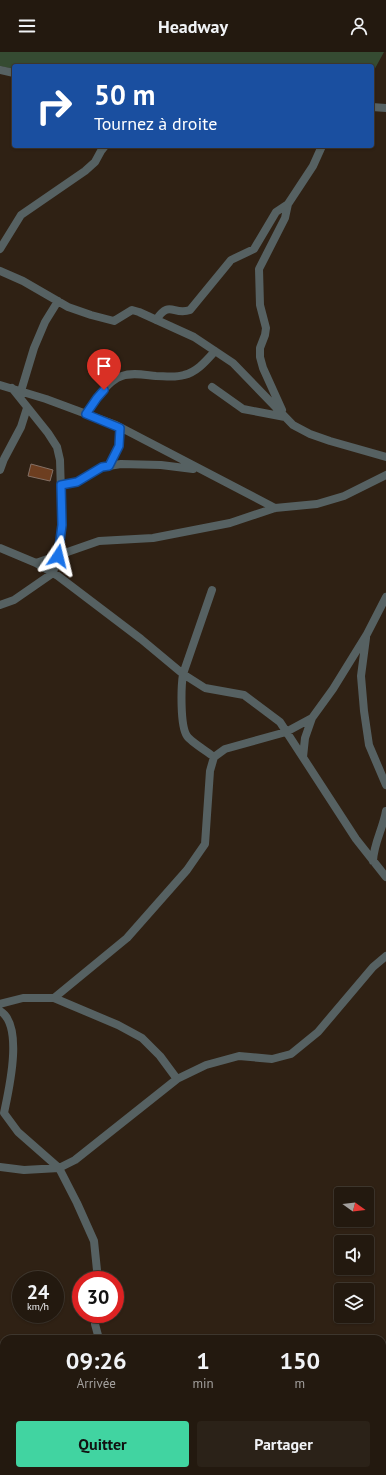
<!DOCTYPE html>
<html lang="fr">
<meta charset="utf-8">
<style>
:root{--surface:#23190f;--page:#2b2218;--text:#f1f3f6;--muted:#a3a09e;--line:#40382f;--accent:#41d4a1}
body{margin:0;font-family:"PT Sans",sans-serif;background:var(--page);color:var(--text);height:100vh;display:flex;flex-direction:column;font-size:15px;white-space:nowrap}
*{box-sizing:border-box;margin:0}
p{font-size:13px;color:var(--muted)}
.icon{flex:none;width:22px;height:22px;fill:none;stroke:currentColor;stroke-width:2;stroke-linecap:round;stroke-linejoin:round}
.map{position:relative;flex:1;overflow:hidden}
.side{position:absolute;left:0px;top:1283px;width:386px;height:140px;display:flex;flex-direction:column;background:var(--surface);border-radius:12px 12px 0 0;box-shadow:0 1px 3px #0004,0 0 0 1px var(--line)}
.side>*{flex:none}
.guide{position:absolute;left:12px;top:12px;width:362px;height:84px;border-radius:4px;box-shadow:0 1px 3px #0004,0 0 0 1px var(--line);background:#1a4fa0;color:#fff;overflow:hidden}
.needle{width:26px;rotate:105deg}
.fabs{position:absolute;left:334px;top:1135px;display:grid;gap:8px}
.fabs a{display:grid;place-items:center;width:40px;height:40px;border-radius:4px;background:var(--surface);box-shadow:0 1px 3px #0004,0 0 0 1px var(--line);font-size:20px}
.speed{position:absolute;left:12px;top:1219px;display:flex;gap:8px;font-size:20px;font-weight:700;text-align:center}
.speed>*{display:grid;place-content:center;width:52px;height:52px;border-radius:50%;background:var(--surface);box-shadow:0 1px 3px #0004,0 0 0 1px var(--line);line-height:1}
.speed small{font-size:10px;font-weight:400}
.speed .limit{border:6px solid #d22;background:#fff;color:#111}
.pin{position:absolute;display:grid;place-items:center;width:34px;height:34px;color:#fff;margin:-41px -17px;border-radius:50% 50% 50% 0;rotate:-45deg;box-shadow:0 0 4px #0007}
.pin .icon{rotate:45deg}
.me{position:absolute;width:44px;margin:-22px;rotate:10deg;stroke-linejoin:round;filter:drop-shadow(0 0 3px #0008)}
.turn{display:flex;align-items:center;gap:14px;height:84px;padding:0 16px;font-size:18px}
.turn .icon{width:52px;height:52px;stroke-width:2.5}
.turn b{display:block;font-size:28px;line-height:34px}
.eta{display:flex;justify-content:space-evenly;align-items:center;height:68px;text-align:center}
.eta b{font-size:24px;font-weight:800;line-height:28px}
.cta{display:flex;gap:8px;margin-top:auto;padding:8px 16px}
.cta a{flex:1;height:46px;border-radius:4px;background:var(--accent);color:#111;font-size:16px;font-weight:800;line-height:46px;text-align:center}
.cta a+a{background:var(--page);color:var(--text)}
header{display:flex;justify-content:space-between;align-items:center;height:52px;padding:0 16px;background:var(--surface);font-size:18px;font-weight:800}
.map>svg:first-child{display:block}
.green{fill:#354b32}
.building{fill:#6d3e20;stroke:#847065}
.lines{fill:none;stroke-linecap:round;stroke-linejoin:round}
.minor{stroke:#566162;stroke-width:8}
.route-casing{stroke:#114b97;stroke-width:10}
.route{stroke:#1a73e8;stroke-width:7}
</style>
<header><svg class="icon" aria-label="menu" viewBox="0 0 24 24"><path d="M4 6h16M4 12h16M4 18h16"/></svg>Headway<svg class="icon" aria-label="person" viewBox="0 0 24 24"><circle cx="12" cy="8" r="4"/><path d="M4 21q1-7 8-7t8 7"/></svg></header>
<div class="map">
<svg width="386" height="1423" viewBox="0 0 386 1423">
<rect width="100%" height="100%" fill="#2f2114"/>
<path class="green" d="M0,0H384L372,22V14H14V17L0,14Z"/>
<path class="building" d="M31,412L53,418L50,429L28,424Z"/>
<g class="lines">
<path class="minor" d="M0,18L14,21
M372,55L386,56
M0,197L21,163L85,119L95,110L101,99L105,94
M0,219L23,229L68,255L91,263L114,269L132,258L139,260L194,285L233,311L293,373L310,382L330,389L386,405
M156,268C170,247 173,264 190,258L231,208L254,197L276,160L288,152L313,114L322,94
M0,333L46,347L116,373L275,456
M212,335L243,357L285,365
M21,339L34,296L45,270L58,249
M282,358L263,316L260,305V296L265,283L266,276L260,253L259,217L285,166L288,152
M86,362C94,350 107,329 122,324C132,320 145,323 156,324C164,324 175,326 184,323C197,320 206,309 215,299
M109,414L119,394L120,376
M0,418L4,407L21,375L27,356
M61,433L77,430L102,415L121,412L161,413L193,417
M0,496L36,511L58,524L141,587L183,622L205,636L244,643L280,670L356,787L386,825
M36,511L99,489L153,486L230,471L275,456L317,452L344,444L386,423
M212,538L183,622C181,635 180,674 187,684C191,690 208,700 214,705
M0,553L14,548L53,521L60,492L62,473L60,408L57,395L48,381L12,336
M366,586L361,624L364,659L369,693L386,733
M303,705L305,686L312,666
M373,809C374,790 383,777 386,759
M54,946L118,973L142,986L160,1004L177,1027L75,1108L59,1116L77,1151L94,1189L98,1228
M0,952L23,946H54L127,886L187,818L205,792L210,719L214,705L225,697L286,680L312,666L333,637L367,582L386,545
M0,959C24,973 9,1037 4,1061L18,1080L59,1116L24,1118L0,1115
M177,1027L206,1013L239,1004L272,1007L291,1002L318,980L373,915L386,904
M96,1262L95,1272L99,1287
M325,1419L326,1423"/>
</g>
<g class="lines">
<g class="route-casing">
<path id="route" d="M58,504L62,473L61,433L77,430L102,415L109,414L119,394L120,376L86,362L97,346L104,338"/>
</g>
<use href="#route" class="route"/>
</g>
</svg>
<div class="fabs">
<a><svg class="needle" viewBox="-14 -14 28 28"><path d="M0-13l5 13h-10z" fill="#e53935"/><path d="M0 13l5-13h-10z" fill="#a3a09e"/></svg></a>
<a><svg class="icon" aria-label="sound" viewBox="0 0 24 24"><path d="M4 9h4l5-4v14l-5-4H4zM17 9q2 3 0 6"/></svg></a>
<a><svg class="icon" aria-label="layers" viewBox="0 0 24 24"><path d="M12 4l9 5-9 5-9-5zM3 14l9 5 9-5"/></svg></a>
</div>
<div class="speed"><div>24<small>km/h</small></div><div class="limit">30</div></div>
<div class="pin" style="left:104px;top:338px;background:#d93025"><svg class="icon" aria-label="arrive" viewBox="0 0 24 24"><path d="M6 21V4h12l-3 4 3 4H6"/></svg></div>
<svg class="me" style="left:58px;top:504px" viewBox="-20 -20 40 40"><path d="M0-17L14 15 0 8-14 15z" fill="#1a73e8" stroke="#fff" stroke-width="4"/></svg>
<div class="guide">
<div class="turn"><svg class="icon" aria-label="right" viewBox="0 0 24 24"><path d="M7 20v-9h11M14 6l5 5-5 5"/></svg><div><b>50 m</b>Tournez à droite</div></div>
</div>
<section class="side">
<div class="eta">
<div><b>09:26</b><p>Arrivée</p></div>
<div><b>1</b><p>min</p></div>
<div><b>150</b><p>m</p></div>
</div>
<div class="cta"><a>Quitter</a><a>Partager</a></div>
</section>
</div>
